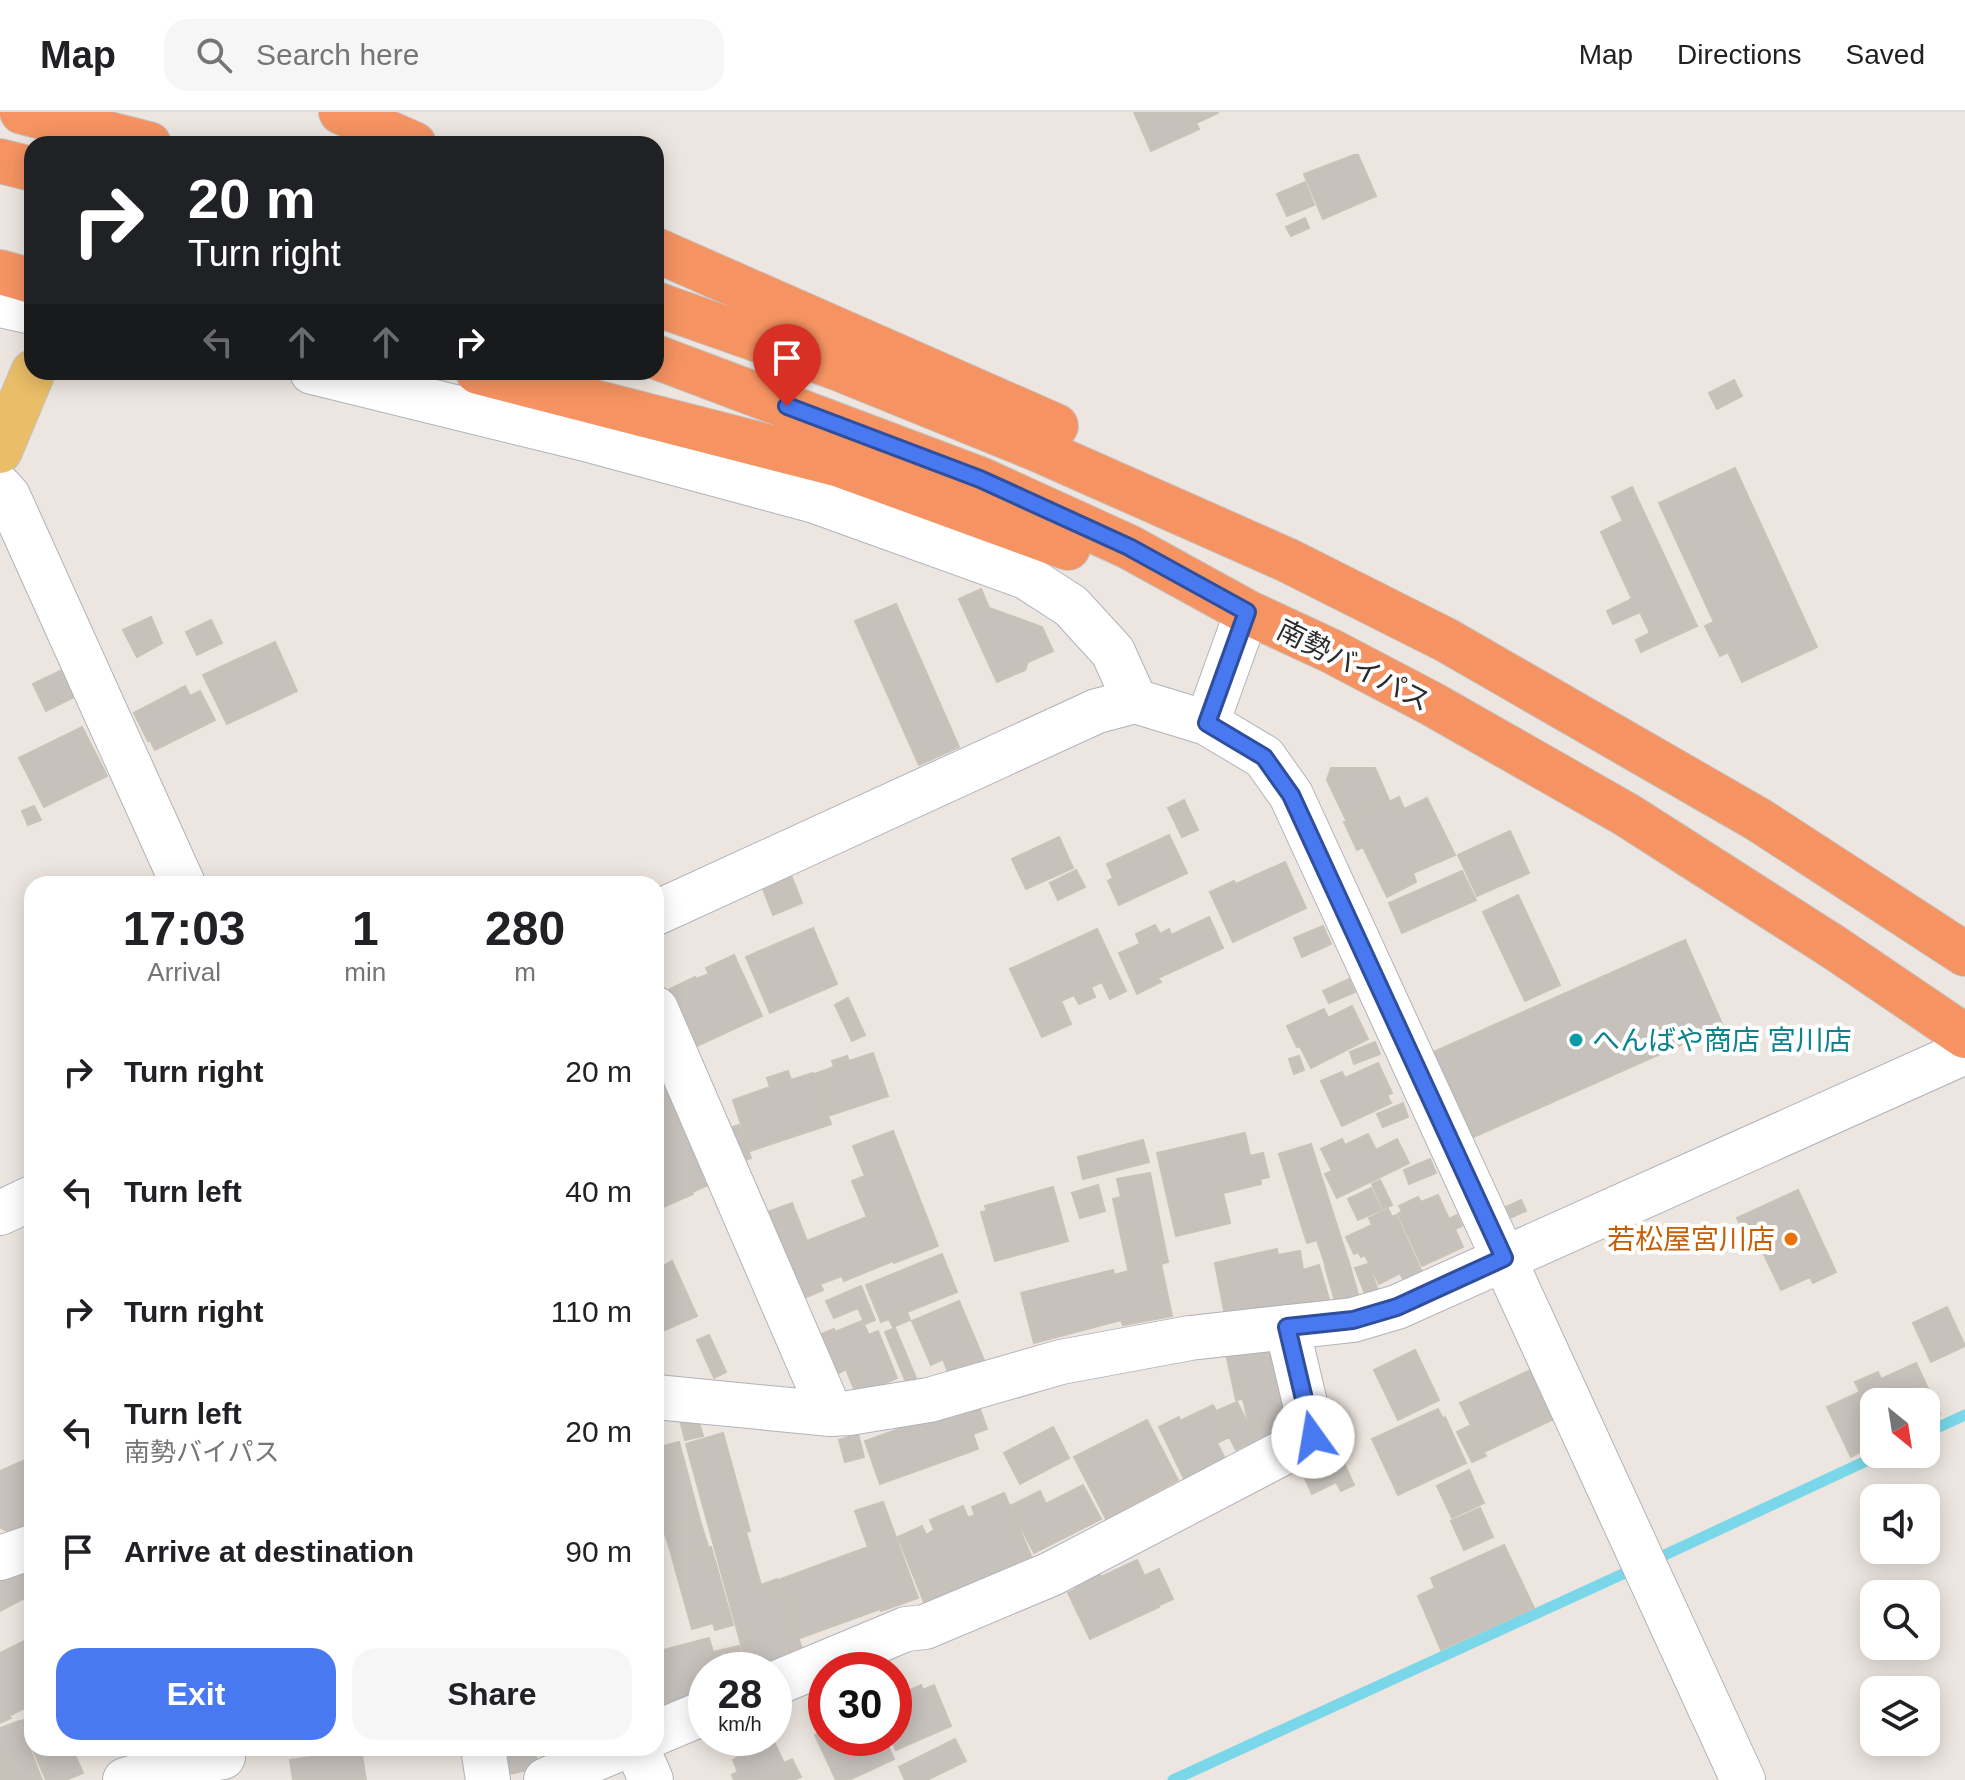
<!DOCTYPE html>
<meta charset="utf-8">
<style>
:root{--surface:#fff;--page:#f6f6f6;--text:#202124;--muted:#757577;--line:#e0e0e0;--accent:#4979f1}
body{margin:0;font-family:Arial,"Noto Sans JP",sans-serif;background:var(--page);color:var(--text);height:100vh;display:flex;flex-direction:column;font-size:30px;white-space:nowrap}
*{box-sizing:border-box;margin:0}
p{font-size:26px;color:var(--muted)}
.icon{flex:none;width:44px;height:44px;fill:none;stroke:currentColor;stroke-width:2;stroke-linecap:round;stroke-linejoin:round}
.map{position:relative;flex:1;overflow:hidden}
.panel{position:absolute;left:24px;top:764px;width:640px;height:880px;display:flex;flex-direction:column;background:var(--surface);border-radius:24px;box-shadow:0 4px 20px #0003}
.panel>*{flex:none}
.banner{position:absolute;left:24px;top:24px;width:640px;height:244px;border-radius:24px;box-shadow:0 4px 20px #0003;background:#202124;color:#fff;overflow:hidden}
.needle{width:52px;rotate:150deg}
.tools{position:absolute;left:1860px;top:1276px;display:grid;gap:16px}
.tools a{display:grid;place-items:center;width:80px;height:80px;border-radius:16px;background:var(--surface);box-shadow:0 4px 20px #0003;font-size:40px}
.speed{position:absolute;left:688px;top:1540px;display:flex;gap:16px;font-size:40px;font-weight:700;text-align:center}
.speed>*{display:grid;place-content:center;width:104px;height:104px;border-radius:50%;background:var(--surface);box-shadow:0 4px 20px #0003;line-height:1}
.speed small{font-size:20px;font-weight:400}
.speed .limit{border:12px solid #d22;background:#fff;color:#111}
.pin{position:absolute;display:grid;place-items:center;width:68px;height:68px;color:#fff;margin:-82px -34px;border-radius:50% 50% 50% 0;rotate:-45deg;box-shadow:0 0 8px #0007}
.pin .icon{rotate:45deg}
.me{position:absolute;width:88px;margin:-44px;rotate:347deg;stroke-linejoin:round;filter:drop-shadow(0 0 6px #0008)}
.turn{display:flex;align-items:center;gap:28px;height:168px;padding:0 32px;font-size:36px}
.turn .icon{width:104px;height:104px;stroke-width:2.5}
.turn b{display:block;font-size:56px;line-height:68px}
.lanes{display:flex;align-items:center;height:76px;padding:0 32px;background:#0003;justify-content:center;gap:40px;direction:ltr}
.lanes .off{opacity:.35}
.eta{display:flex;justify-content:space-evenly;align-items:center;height:136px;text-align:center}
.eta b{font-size:48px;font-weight:600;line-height:56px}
.cta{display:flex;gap:16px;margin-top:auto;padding:16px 32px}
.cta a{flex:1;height:92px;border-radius:24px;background:var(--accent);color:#fff;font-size:32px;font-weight:600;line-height:92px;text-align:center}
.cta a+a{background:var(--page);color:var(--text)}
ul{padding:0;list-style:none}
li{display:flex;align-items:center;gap:24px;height:120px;padding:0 32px}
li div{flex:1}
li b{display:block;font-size:30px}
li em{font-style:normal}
header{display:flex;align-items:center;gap:48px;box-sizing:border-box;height:112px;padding:0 40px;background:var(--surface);border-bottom:2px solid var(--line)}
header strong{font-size:38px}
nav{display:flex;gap:44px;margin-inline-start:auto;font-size:28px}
.search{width:560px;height:72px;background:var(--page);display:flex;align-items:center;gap:20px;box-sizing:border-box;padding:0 28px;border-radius:24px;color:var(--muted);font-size:30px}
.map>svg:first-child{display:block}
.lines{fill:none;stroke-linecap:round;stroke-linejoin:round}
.stream{stroke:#79d7e9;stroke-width:11}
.building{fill:#c6c1bb;stroke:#c9c2b9;stroke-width:2}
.minor-casing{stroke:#b0b3bc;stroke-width:46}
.major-casing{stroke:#c4c4c4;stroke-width:46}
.highway-casing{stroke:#c4c4c4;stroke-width:46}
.minor{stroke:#fff;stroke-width:44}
.major{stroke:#eabe68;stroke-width:44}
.highway{stroke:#f69362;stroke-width:44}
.route-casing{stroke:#2f4f9d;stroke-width:20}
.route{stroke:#4979f1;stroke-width:14}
.culture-dot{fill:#0f9aa8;stroke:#fff;stroke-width:3}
.food-dot{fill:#e8710a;stroke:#fff;stroke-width:3}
.labels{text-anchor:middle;stroke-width:8;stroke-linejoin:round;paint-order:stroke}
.street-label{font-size:28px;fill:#2c2c2c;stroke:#fff}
.culture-label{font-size:28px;fill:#0d838f;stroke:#fff;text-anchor:start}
.food-label{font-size:28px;fill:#c56008;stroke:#fff;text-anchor:end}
</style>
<header>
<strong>Map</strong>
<div class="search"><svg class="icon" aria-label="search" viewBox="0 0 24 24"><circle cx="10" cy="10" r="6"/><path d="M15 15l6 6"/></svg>Search here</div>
<nav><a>Map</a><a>Directions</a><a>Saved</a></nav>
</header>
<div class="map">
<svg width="1965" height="1668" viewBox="0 0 1965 1668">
<rect width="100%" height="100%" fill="#ede6e0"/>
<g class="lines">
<path class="stream" d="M1926,1321L1965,1303
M1654,1448L1881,1342
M1173,1668L1638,1455"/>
</g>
<path class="building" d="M1134,0H1217L1218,1L1196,11L1199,17L1151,39Z
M1354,43H1358L1376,84L1323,107L1304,62Z
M1305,70L1314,93L1287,104L1277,82Z
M1305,106L1309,116L1291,124L1286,115Z
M1734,268L1742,284L1717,297L1709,281Z
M1735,356L1817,535L1742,570L1728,540L1720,544L1705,514L1714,510L1659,391Z
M1632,375L1697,514L1641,540L1636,528L1650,521L1640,500L1613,512L1607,499L1632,487L1601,420L1623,409L1612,385Z
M981,477L989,496L1042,515L1053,539L1028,550L1025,558L997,570L959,487Z
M896,492L959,635L919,653L855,509Z
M151,505L162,531L137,545L123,518Z
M211,508L222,531L197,543L186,520Z
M275,530L297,579L227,612L203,563Z
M62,558L74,585L46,599L33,572Z
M185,574L190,584L200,579L215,608L155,638L150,628L148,629L134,601Z
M82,615L107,664L44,695L19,646Z
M1331,656H1375L1389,688L1346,708L1327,668Z
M1399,685L1404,697L1427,686L1455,743L1413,761L1416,770L1387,785L1363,735L1357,738L1344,710Z
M1184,688L1198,718L1182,725L1168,696Z
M34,694L41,708L28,713L22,699Z
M1510,719L1529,761L1477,784L1458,743Z
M1169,723L1187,761L1119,793L1108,769L1113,766L1107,752Z
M1059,725L1073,756L1026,777L1012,747Z
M1285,750L1306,796L1233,830L1210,780L1234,769L1236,772Z
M1076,758L1085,775L1058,788L1050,771Z
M1462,759L1476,788L1402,821L1389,791Z
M791,763L802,791L773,803L762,774Z
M1518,783L1560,873L1525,889L1483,800Z
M1209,805L1223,836L1158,866L1161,870L1137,882L1119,841L1140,832L1136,822L1155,813L1160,822L1169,817L1171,823Z
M1323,814L1331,832L1302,845L1294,826Z
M813,816L837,872L770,901L746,845Z
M1097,817L1126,879L1110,887L1102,870L1091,875L1095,885L1079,892L1074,883L1061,889L1071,912L1042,925L1010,857Z
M1685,828L1723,914L1467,1028L1429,942Z
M734,843L762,904L697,934L670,877L695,865L696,867L709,862L706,856Z
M1349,867L1355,880L1329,891L1323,879Z
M848,886L865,923L852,929L835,893Z
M1352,894L1368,927L1311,956L1300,934L1297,935L1287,914L1324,897L1328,906Z
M1375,930L1380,942L1354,952L1350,940Z
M873,941L888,984L828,1004L814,962L834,955L832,949L847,944L849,949Z
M1299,944L1304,958L1294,962L1289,947Z
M1378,951L1392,981L1387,983L1391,991L1342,1014L1321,969L1342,960L1345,966Z
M666,955L715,1070L692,1080L693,1082L661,1096L656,1085V959Z
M788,959L791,968L813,961L831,1012L750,1039L733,988L770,975L767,966Z
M1403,991L1408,1005L1383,1015L1377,1002Z
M739,1013L751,1046L738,1051L730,1016Z
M893,1019L938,1134L894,1151L893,1149L844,1169L842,1164L820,1172L823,1178L797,1189L762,1102L792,1091L807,1129L867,1105L852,1069L865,1064L853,1034Z
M1245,1021L1250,1044L1263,1041L1269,1065L1260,1067L1261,1072L1223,1081L1230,1111L1176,1124L1157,1041Z
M1368,1022L1376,1038L1397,1027L1409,1051L1337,1086L1325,1062L1332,1059L1321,1037L1342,1027L1345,1033Z
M1143,1028L1149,1050L1083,1067L1078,1045Z
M1311,1032L1347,1145L1325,1152L1317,1128L1307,1131L1279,1042Z
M1430,1047L1436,1061L1409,1072L1404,1058Z
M1150,1061L1168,1150L1161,1152L1172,1204L1123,1213L1121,1208L1034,1231L1021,1181L1113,1158L1114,1163L1136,1157H1128L1113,1087L1121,1085L1117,1067Z
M1380,1068L1392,1093L1383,1097L1372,1072Z
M1098,1073L1105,1099L1080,1106L1072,1081Z
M1053,1075L1068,1129L995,1149L981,1100L987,1099L985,1094Z
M1371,1076L1381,1098L1358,1108L1348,1087Z
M1798,1078L1836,1160L1813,1171L1810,1165L1781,1178L1760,1134L1752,1138L1737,1106Z
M1438,1083L1449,1107L1457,1103L1462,1114L1455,1117L1463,1135L1422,1154L1398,1102L1402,1099L1399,1094L1418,1085L1421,1090Z
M1521,1088L1526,1099L1510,1106L1506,1095Z
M1388,1097L1392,1105L1396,1103L1421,1158L1403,1167L1400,1161L1379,1172L1365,1143L1361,1145L1358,1140L1354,1142L1346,1125L1372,1113L1369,1106Z
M1277,1137L1278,1143L1300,1139L1303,1158L1319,1153L1329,1187L1309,1193L1225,1204L1215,1151Z
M657,1140L663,1154L672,1149L697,1204L658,1221L656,1218Z
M942,1142L957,1180L907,1200L910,1208L893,1215L889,1207L881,1210L866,1173Z
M1348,1147L1358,1182L1335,1189L1325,1154Z
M1368,1152L1378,1178L1365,1182L1355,1156Z
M861,1174L875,1208L865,1212L858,1196L834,1206L826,1189Z
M959,1189L986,1253L951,1268L943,1247L931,1253L912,1209Z
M1947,1195L1965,1234L1931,1250L1913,1211Z
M862,1209L869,1223L878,1219L897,1266L857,1284L846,1257L839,1261L827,1254L814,1225L834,1217L835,1220Z
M895,1216L916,1266L906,1270L885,1220Z
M709,1223L726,1260L714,1266L697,1228Z
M1278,1232L1296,1323L1258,1331L1248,1309L1243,1287L1236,1288L1226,1242Z
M1415,1238L1439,1288L1398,1308L1374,1258Z
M1916,1251L1940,1302L1926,1309V1290H1874V1333L1851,1345L1827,1295L1860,1280L1855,1270L1878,1260L1881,1267Z
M1537,1255L1560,1304L1484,1340L1460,1291Z
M977,1289L987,1317L973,1322L978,1337L880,1372L865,1329Z
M1237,1290L1256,1328L1236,1338L1216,1299Z
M1213,1293L1229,1325L1217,1331L1228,1353L1189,1377L1159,1315L1179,1305L1180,1309Z
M1438,1297L1443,1307L1445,1305L1466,1351L1398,1383L1372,1327Z
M697,1303L703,1324L685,1328L680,1308Z
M1147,1308L1178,1368L1106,1407L1074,1345Z
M1471,1313L1486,1344L1472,1350L1457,1320Z
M1053,1315L1069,1346L1020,1372L1004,1341Z
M723,1321L750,1419L746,1420L761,1473L777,1467L803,1539L772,1558H748L686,1332Z
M858,1322L864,1345L845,1350L839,1328Z
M679,1330L701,1412L664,1422L656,1394V1336Z
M1337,1336L1354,1373L1341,1379L1336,1370L1312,1382L1299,1353Z
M32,1345V1419L17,1425L0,1415V1359Z
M1469,1358L1484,1391L1452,1406L1437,1374Z
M1083,1373L1101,1407L1034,1441L1010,1394L1040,1379L1046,1392Z
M1004,1381L1032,1446L928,1500L898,1425L922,1414L926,1423L934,1418L930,1408L963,1394L968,1406L975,1403L972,1395Z
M883,1390L918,1486L881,1499L880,1497L800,1526L778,1468L868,1435L855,1399Z
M1480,1396L1493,1425L1464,1438L1451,1409Z
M701,1412L708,1434L672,1444L665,1422Z
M1504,1433L1534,1496L1441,1538L1418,1484L1435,1476L1431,1466Z
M711,1435L733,1513L715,1518L713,1511L692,1517L672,1445Z
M1137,1448L1159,1495L1090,1527L1068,1481L1075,1477L1074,1473L1099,1462L1101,1465Z
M25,1457L32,1469V1482L0,1499V1470Z
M1159,1457L1173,1487L1160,1493L1146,1463Z
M32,1525V1592L9,1604L11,1606L0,1611V1541Z
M709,1526L713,1540L739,1534L746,1558H706V1582L669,1592L671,1601L656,1605V1540Z
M921,1573L923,1578L934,1573L951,1614L896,1638L891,1626H894V1592L899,1589L896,1584Z
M32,1605V1636H85L74,1641L83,1661L66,1668H46L21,1609Z
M19,1609L42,1668H0V1616Z
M826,1618V1626H884L894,1647L849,1668H836L815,1623Z
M756,1626H772L784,1651L792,1647L801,1665L794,1668H734L732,1663L738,1660L733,1648L755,1636L751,1629Z
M955,1627L966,1649L927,1668H905L899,1655Z
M499,1636H555L535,1640L538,1656L504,1663Z
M361,1637L366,1668H293L290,1648Z"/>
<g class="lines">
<g class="minor-casing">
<path id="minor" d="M0,193L32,200
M312,260L593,329L815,389L1026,465L1071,494L1113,540L1135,589
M0,375L8,384L183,772
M1207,611L1247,500
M656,801L1097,599L1135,589L1207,611L1264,645L1291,683L1743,1668
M656,897L831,1302
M0,1101L32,1086
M656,1285L831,1302L849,1301L929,1288L1061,1250L1190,1226L1353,1208L1397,1195L1965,940
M0,1446L32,1435
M774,1572L906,1517L925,1515L1051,1462L1313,1325L1287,1215
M656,1621L706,1600
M483,1636L488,1668
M637,1636L651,1668
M125,1668L171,1654L223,1645
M546,1668L621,1636"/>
</g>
<g class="major-casing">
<path id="major" d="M0,339L33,260"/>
</g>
<g class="highway-casing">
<path id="highway" d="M22,0L149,32
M341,0L414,32
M0,49L32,57
M656,138L1056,314
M0,160L32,169
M656,192L837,256L1034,336L1287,448L1446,528L1759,708L1965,842
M656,245L980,367L1129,435L1247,500L1331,539L1432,592L1627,703L1835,836L1965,924
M478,260L840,353L1068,436"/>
</g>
<use href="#minor" class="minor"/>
<use href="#major" class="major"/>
<use href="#highway" class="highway"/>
</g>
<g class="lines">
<g class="route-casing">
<path id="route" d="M787,294L980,367L1129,435L1247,500L1207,611L1264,645L1291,683L1504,1146L1397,1195L1353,1208L1287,1215L1313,1325"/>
</g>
<use href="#route" class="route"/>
</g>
<circle class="culture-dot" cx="1576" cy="928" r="8"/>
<circle class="food-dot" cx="1791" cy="1127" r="8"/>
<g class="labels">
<g class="street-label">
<text transform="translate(1354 553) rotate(27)" y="10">南勢バイパス</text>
</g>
<g class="culture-label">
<text x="1592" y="938">へんばや商店 宮川店</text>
</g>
<g class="food-label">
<text x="1775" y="1137">若松屋宮川店</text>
</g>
</g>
</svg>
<div class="tools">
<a><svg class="needle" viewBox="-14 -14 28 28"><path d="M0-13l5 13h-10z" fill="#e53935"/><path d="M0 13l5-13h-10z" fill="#757577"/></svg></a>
<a><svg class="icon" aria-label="sound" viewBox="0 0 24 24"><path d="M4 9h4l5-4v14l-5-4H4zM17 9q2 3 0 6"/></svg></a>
<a><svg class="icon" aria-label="search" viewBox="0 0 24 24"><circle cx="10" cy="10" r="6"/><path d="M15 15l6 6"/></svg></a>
<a><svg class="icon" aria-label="layers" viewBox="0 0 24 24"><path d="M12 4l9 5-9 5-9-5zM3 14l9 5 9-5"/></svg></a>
</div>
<div class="speed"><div>28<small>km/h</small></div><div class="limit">30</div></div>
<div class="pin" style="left:787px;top:294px;background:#d93025"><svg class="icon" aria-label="arrive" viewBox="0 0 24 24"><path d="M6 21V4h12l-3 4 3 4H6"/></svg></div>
<svg class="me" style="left:1313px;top:1325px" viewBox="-20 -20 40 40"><circle r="19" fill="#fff"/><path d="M0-13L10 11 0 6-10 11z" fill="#4979f1"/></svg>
<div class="banner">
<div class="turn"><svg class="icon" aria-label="right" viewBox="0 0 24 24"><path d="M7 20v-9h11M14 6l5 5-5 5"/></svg><div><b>20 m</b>Turn right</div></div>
<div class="lanes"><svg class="icon off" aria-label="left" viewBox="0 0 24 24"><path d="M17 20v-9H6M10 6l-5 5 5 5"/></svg><svg class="icon off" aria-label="ahead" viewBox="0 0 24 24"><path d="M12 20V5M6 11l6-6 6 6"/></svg><svg class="icon off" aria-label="ahead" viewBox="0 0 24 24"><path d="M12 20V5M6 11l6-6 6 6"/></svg><svg class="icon" aria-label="right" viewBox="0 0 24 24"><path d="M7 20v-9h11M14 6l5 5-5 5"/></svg></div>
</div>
<section class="panel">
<div class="eta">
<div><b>17:03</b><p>Arrival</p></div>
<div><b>1</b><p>min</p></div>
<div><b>280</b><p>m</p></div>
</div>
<ul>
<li><svg class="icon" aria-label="right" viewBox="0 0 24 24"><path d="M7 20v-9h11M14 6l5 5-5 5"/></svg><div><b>Turn right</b></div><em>20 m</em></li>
<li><svg class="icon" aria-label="left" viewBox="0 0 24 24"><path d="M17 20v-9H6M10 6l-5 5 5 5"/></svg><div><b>Turn left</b></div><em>40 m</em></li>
<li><svg class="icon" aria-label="right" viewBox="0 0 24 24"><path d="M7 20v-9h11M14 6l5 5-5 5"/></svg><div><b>Turn right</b></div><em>110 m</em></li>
<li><svg class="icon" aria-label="left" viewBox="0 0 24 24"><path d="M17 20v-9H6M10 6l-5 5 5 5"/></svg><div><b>Turn left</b><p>南勢バイパス</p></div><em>20 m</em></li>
<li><svg class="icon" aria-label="arrive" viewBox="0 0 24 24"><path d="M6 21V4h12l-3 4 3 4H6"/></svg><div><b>Arrive at destination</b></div><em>90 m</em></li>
</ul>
<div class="cta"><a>Exit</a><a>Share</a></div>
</section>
</div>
